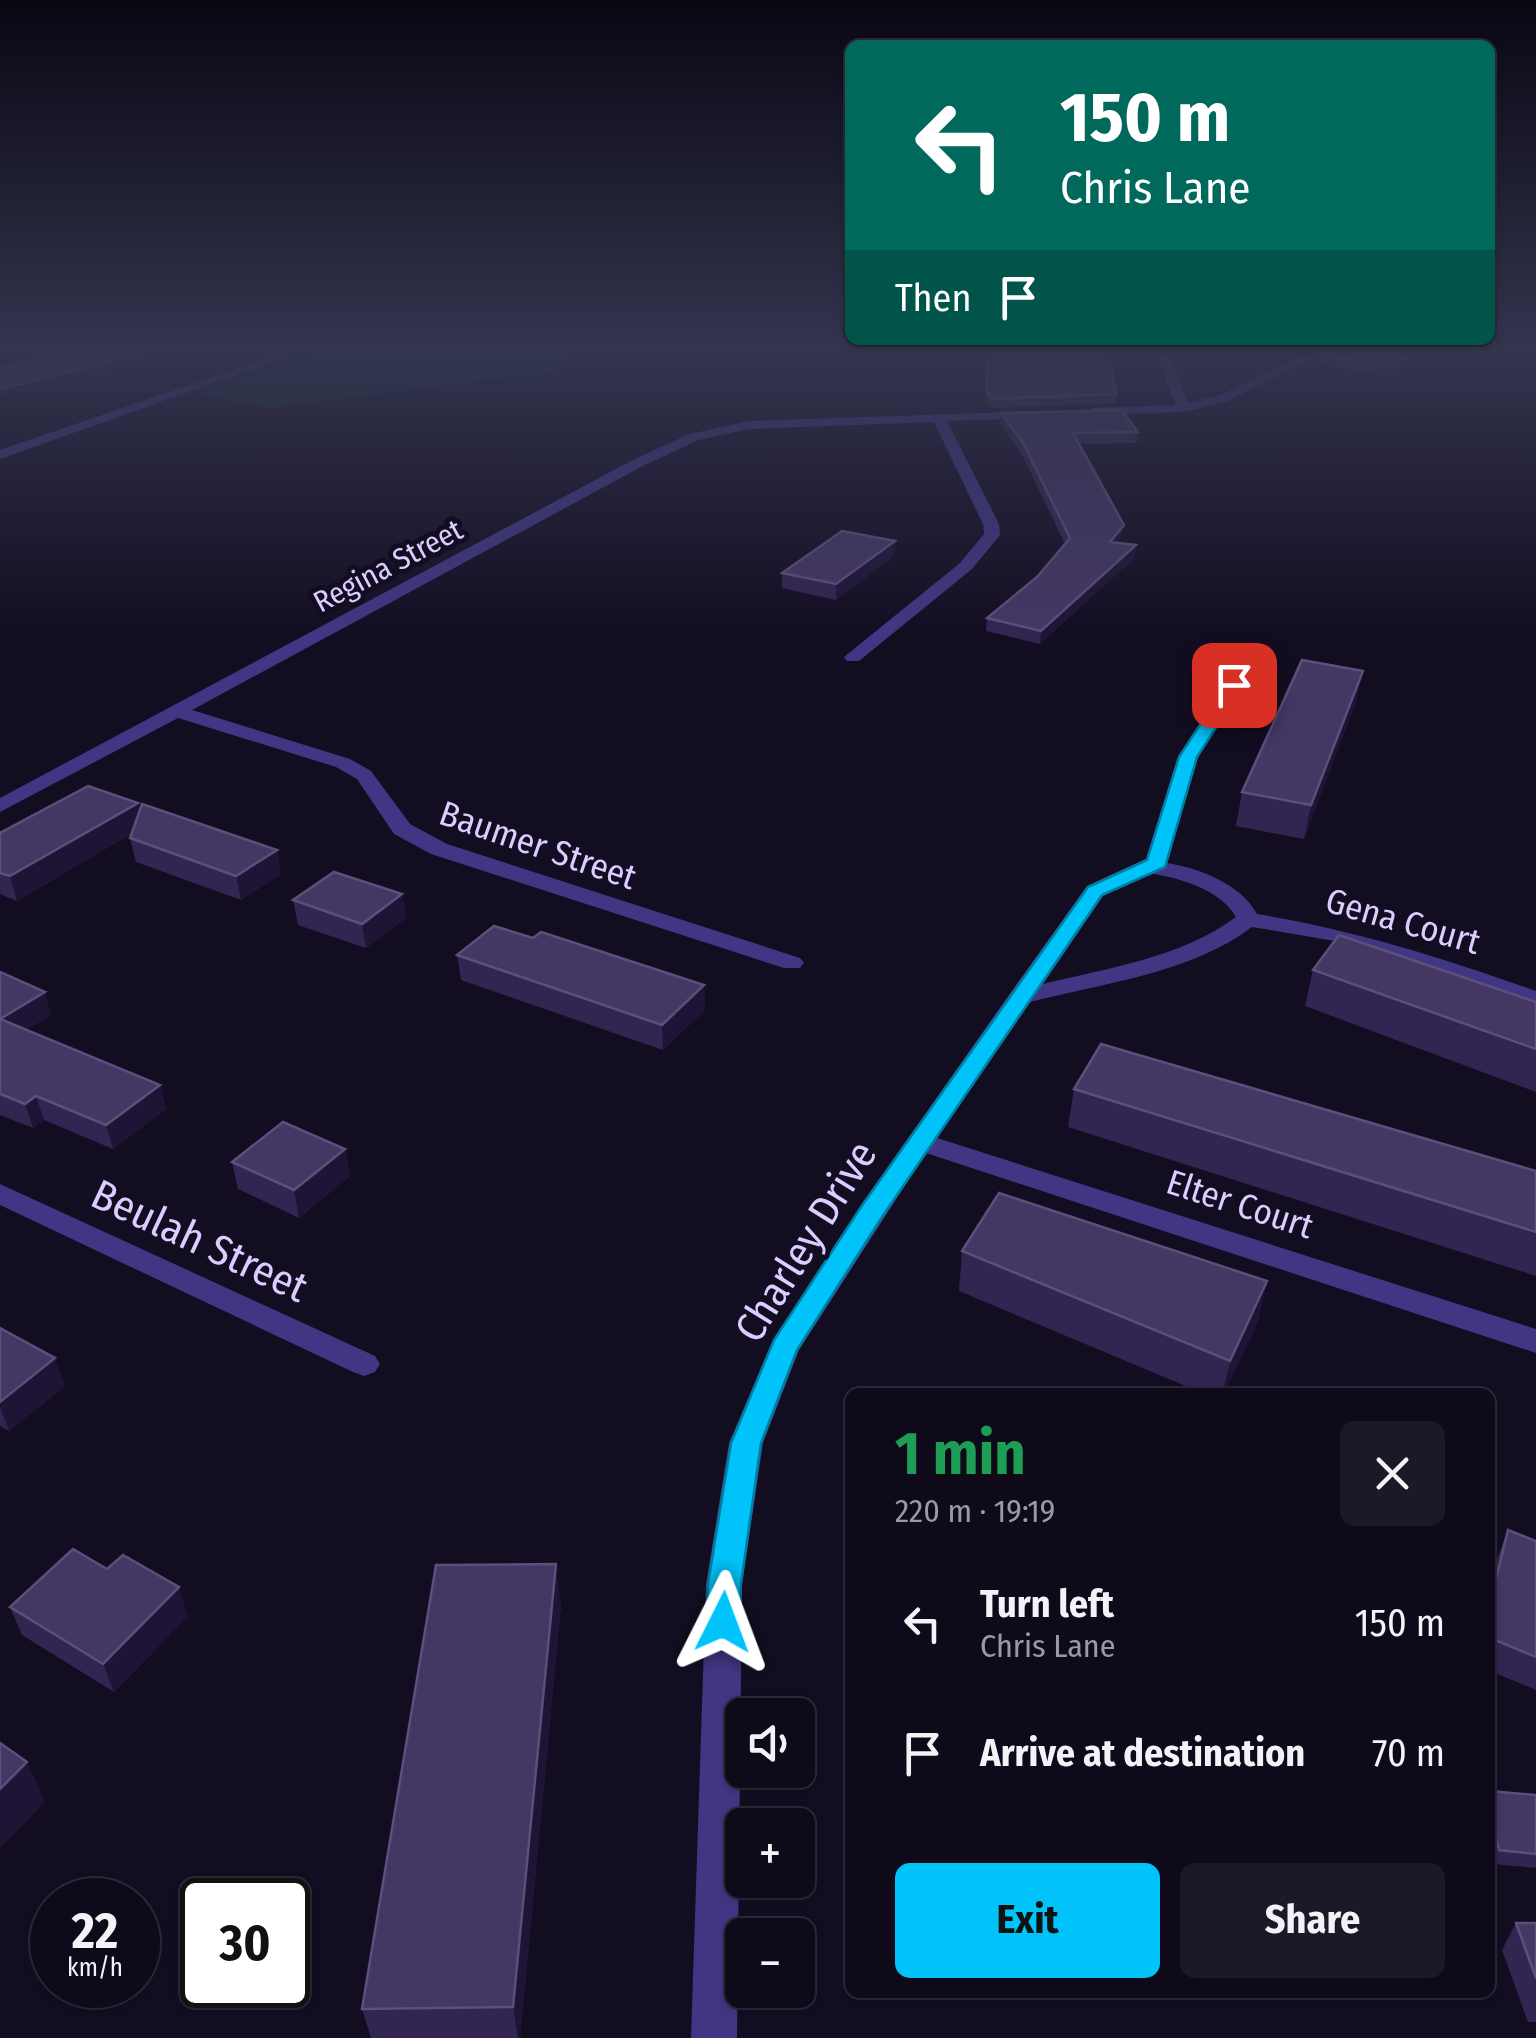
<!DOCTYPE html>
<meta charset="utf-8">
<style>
:root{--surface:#0e0a1a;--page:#1c1827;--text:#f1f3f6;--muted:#9b9aa2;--line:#2e2b39;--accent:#00c4f9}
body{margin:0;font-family:"Fira Sans Condensed",sans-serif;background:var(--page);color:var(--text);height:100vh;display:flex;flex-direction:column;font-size:38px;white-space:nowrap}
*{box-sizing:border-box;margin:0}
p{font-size:32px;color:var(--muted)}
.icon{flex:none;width:55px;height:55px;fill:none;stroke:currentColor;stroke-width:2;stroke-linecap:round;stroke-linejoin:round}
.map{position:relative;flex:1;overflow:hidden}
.details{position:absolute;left:845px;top:1388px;width:650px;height:610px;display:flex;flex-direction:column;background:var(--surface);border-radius:15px;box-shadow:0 2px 8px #0004,0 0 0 2px var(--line)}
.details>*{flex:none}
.guide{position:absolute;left:845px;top:40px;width:650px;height:305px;border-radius:15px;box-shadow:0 2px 8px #0004,0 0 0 2px var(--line);background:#00695c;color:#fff;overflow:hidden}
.fabs{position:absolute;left:725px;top:1698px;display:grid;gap:20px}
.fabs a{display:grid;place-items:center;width:90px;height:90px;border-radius:15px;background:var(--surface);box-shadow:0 2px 8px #0004,0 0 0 2px var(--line);font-size:50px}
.speed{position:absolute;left:30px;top:1878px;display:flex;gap:20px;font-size:50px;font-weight:700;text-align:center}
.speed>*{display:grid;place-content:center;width:130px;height:130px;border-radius:50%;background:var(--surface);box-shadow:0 2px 8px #0004,0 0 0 2px var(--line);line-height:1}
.speed small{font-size:25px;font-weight:400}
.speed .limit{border:5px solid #111;border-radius:15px;background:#fff;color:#111}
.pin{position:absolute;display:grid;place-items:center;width:85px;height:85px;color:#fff;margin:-42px;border-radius:20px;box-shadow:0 5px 15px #0006}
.me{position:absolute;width:110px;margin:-55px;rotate:3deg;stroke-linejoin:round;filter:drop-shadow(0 0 8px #0008)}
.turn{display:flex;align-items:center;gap:35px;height:210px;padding:0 50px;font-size:45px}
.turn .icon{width:130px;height:130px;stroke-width:2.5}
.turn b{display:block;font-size:70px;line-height:85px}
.then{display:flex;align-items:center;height:95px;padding:0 50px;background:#0003;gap:20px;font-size:38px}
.round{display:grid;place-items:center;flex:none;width:105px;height:105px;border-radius:15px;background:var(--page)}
.headline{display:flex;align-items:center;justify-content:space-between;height:170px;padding:0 50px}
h1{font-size:60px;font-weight:700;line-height:75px;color:#1e9e55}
.button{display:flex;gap:20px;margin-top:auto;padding:20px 50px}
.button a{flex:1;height:115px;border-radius:15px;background:var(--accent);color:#111;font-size:40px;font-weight:700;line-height:115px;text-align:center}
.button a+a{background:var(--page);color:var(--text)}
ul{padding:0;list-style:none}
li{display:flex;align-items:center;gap:30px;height:130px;padding:0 50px}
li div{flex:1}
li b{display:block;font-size:38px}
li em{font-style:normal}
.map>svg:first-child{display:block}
.green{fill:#0f2a2d}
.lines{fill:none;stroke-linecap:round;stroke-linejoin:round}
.street{fill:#413683;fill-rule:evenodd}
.wall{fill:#332551}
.shaded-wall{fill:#1e1436}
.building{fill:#443764;stroke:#5c4f7c;stroke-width:2.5}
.route{fill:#00c4f9;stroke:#007fa2;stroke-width:2.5}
.labels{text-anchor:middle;stroke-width:10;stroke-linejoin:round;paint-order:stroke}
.far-street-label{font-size:30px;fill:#d9ceff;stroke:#130d22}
.street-label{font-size:35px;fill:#d9ceff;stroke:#130d22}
.near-street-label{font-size:42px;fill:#d9ceff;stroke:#130d22}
</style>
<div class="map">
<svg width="1536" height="2038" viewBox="0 0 1536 2038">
<rect width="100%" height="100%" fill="#130d22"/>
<path class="green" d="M324,351H577L553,372L269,408L200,394Z"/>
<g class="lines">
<path class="street" d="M288,351H304L0,459V450Z
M1155,351H1167L1188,403L1220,395L1313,351H1327L1228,401L1185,412L1088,415L1087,412L1093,408L1176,405Z
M1038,411L1040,414L1033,418L947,421L999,524L1000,535L972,569L859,661H847L844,657L960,563L984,534L983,524L934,422L750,429L698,440L639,468L192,710L350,759L371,771L410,824L447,844L800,958L804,963L800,968H784L431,854L394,834L357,779L336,767L178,718L0,812V798L629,462L689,434L750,421Z
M1234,679L1243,685L1198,757L1167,863C1199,868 1241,884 1257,914C1354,930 1443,958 1536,991V1006L1408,961L1335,941L1252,927C1191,973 1104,983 1030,1002L937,1138L1536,1329V1353L926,1153L799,1350L763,1443L742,1584L737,2038H691L706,1584L729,1443L773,1340L862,1204L1011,992L1087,886L1146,859L1178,757L1228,681ZM1149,873C1179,878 1220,889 1236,917C1181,958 1107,968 1043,984L1103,896Z
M0,1184L375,1356L380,1364L375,1372L364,1376L353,1372L0,1205Z"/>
</g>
<path class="wall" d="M988,351L1117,394L1116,403L991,408L986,399Z
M1247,351H1306L1291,358Z
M1432,351L1389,376L1316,363L1317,355Z
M1001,413L1138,432L1137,443L1079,444L1122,536L1117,543L1135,557L1040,644L986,631L987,618L1037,577L1065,544L1022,454L1000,424Z
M895,541L894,556L836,600L782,588V573Z
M1356,702L1304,839L1236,826L1242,792Z
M140,811L277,850L281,874L241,900L136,862L130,838L132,833L17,901L0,894V833Z
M402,894L406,918L366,948L298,925L293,900Z
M533,938L704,985L705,1010L663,1050L461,980L457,955Z
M1313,970L1536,1002V1092L1305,1006Z
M0,972L51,1015L26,1030L160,1085L166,1109L113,1149L44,1120L33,1128L0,1115Z
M1074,1089L1536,1171V1276L1068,1127Z
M345,1149L350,1176L299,1218L238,1189L232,1162Z
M962,1251L1267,1281L1258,1321L1225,1392H1200L959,1291Z
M0,1328L65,1386L9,1431L0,1426Z
M1508,1530L1536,1541V1690L1490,1671V1587L1497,1559Z
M561,1605L520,2038H371L362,2009Z
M10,1607L188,1616L114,1692L22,1635Z
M1490,1791L1536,1795V1868L1493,1864L1490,1854Z
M1516,1923H1536V2022H1528L1502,1950Z"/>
<path class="shaded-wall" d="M11,351H50L0,361V353Z
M151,351H183L0,397V389Z
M1292,351H1306L1291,358Z
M1420,351H1432L1389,376L1390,367Z
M1124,525L1122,536L1109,553L1110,542Z
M895,541L894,556L836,600V584Z
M1136,545L1135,557L1040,644L1041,631Z
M1363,671L1356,702L1304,839L1311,805Z
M138,803L143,826L17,901L10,876Z
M277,850L281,874L241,900L236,876Z
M402,894L406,918L366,948L362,924Z
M704,985L705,1010L663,1050L662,1025Z
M45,992L51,1015L7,1042L0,1019Z
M160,1085L166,1109L113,1149L106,1125Z
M36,1096L44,1120L33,1128L25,1104Z
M345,1149L350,1176L299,1218L294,1190Z
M1267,1281L1258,1321L1225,1392H1223L1230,1361Z
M55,1358L65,1386L9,1431L0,1407V1402Z
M556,1564L561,1605L520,2038H518L513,2007Z
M179,1587L188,1616L114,1692L103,1664Z
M27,1762L45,1802L0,1849V1789Z"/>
<path class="building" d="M70,351H151L0,389V368Z
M988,351H1107L1117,394L992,399L986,391Z
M1324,351H1420L1390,367L1317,355Z
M1122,410L1138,432L1073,433L1124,525L1110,542L1136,545L1041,631L987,618L1037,577L1070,538L1023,443L1001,413Z
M842,531L895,541L836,584L782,573Z
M1302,660L1363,671L1311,805L1242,792Z
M88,786L138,803L10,876L0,873V833Z
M142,804L277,850L236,876L130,838Z
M334,872L402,894L362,924L293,900Z
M494,926L533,938L541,932L704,985L662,1025L457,955Z
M1339,935L1536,1002V1049L1313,970Z
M0,972L45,992L0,1019Z
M0,1019L160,1085L106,1125L36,1096L25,1104L0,1094Z
M1101,1044L1536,1171V1232L1074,1089Z
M283,1122L345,1149L294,1190L232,1162Z
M999,1193L1267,1281L1230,1361L962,1251Z
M0,1328L55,1358L0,1402Z
M1508,1530L1536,1541V1657L1490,1638V1603Z
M73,1549L107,1569L123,1555L179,1587L103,1664L10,1607Z
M556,1564L513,2007L362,2009L436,1565Z
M0,1743L27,1762L0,1789Z
M1490,1791L1536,1795V1854L1499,1850L1490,1813Z
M1516,1923H1536V1978Z"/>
<linearGradient id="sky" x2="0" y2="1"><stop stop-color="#0a0713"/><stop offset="0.55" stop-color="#33354f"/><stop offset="1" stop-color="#33354f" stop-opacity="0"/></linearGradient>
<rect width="1536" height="636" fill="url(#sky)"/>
<path class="route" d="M1228,682L1243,685L1197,757L1165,867L1102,895L882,1217L797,1350L761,1443L741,1584L740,1622L735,1632L723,1637L711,1632L706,1622L708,1584L731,1443L774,1340L863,1204L1088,887L1147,860L1179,757Z"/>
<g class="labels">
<g class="far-street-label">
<text transform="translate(388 566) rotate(-28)" y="10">Regina Street</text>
</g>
<g class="street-label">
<text transform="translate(538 845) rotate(19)" y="12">Baumer Street</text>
<text transform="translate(1403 921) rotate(16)" y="12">Gena Court</text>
<text transform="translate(1240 1204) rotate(18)" y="12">Elter Court</text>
</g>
<g class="near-street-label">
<text transform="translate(200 1240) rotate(25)" y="15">Beulah Street</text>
<text transform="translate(805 1241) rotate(-58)" y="15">Charley Drive</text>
</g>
</g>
</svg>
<div class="fabs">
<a><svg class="icon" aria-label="sound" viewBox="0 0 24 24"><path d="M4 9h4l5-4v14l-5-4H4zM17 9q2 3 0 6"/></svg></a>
<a>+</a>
<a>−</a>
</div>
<div class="speed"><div>22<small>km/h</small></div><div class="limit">30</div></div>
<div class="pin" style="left:1234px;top:685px;background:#d93025"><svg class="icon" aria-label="arrive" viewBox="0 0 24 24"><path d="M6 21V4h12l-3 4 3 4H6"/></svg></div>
<svg class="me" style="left:723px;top:1622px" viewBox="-20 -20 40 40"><path d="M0-17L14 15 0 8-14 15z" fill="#00c4f9" stroke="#fff" stroke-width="4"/></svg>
<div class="guide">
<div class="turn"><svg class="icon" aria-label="left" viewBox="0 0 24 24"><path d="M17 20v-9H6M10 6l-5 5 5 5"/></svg><div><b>150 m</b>Chris Lane</div></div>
<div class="then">Then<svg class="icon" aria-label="arrive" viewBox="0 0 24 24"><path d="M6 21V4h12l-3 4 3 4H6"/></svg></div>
</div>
<section class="details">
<div class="headline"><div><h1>1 min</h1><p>220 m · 19:19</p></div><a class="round"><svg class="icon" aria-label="close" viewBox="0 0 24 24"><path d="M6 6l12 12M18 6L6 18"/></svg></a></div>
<ul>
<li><svg class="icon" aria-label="left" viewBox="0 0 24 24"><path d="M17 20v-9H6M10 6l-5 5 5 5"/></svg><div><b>Turn left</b><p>Chris Lane</p></div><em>150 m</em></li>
<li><svg class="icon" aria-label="arrive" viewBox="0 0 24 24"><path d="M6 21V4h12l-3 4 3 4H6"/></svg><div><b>Arrive at destination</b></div><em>70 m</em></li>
</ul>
<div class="button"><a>Exit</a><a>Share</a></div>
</section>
</div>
